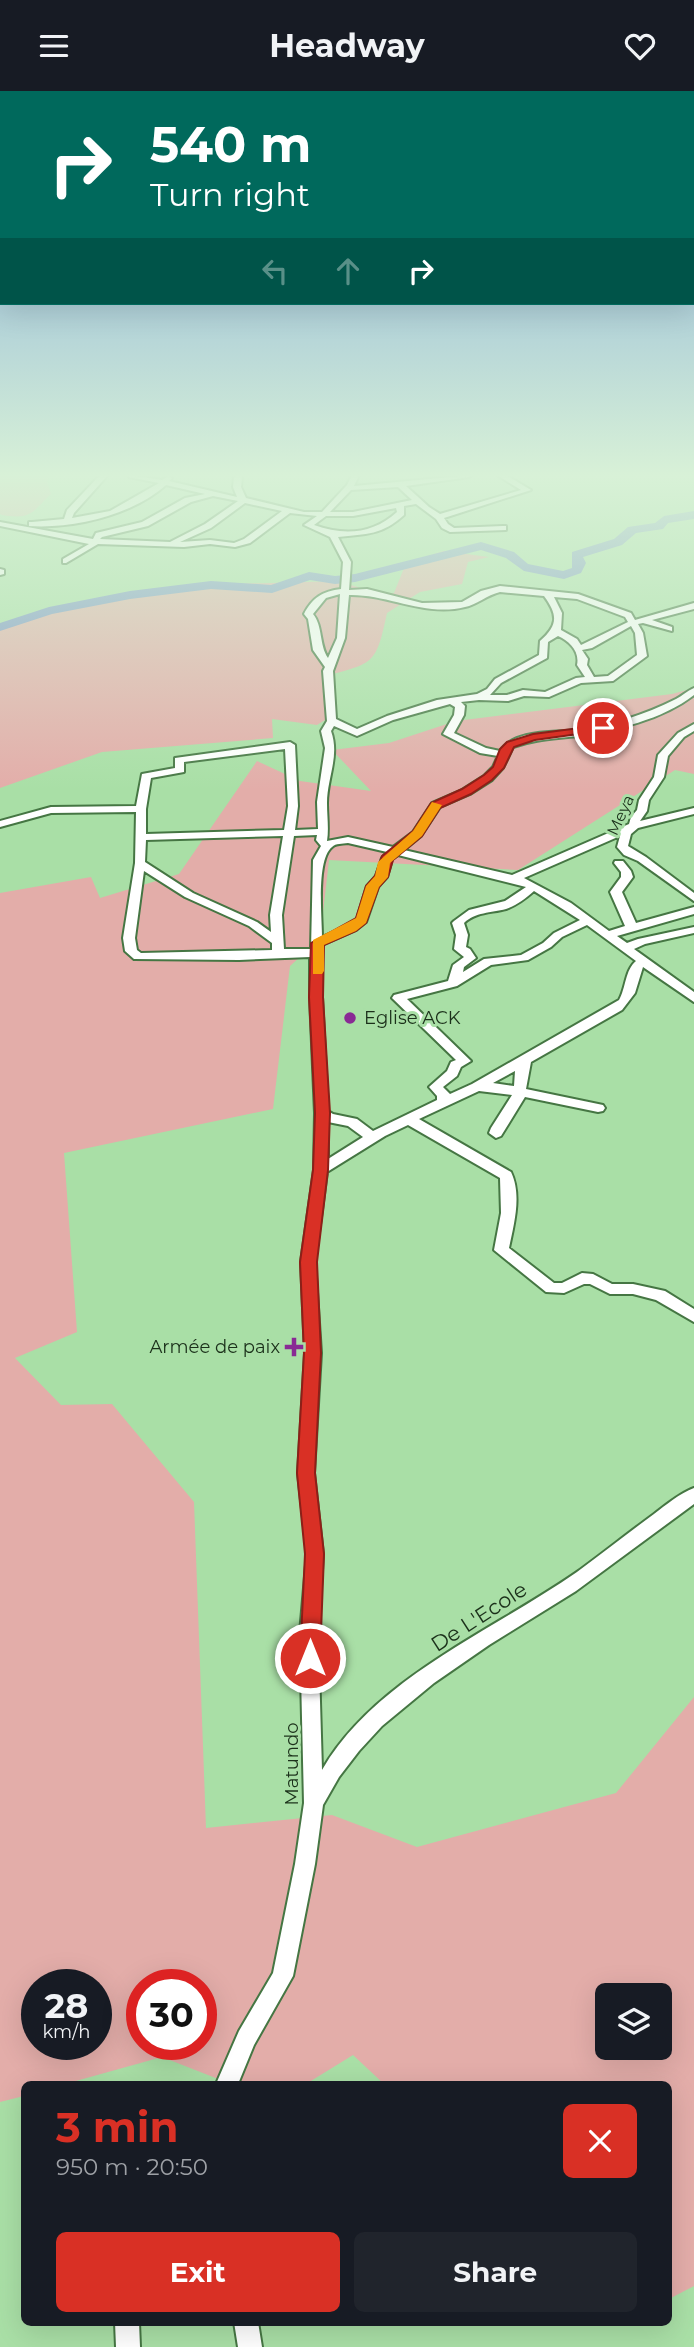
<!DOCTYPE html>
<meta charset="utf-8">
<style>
:root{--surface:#171b24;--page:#20242c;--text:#f1f3f6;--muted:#9ea1a6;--accent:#d93025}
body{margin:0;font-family:Montserrat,sans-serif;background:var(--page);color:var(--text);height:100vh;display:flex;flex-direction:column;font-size:26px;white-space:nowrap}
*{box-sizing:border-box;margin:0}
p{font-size:23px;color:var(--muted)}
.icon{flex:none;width:38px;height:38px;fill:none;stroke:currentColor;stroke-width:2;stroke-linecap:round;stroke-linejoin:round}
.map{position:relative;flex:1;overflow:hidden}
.side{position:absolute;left:21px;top:1990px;width:651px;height:245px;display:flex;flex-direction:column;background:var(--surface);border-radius:10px;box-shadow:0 7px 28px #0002}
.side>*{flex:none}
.hud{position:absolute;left:0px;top:0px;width:695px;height:214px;box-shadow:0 7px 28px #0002;background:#00695c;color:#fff;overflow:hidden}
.controls{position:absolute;left:595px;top:1892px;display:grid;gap:14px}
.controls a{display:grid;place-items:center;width:77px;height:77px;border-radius:10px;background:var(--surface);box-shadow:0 7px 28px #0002;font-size:35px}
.speed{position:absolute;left:21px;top:1878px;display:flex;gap:14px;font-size:35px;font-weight:700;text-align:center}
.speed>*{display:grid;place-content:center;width:91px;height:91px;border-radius:50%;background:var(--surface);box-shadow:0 7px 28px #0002;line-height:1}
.speed small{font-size:18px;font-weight:400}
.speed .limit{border:10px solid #d22;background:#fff;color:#111}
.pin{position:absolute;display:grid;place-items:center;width:60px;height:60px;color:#fff;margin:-30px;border:4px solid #fff;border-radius:50%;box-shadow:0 2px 7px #0007}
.me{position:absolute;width:77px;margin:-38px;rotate:0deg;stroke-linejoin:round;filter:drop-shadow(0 0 5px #0008)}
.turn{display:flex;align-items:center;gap:24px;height:147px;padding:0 35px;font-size:32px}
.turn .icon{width:91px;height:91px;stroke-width:2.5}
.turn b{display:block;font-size:49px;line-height:60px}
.lanes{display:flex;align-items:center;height:66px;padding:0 35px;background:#0003;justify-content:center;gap:35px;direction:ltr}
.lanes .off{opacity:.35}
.round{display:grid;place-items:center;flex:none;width:74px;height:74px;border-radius:10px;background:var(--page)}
.headline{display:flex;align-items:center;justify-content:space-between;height:119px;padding:0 35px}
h1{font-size:42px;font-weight:700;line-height:52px;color:var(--accent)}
.action{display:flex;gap:14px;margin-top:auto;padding:14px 35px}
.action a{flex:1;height:80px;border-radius:10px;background:var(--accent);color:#fff;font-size:28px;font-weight:700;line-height:80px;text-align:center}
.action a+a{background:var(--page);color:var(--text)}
header{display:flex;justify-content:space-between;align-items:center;height:91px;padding:0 35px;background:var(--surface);font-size:32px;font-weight:700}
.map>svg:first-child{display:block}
.green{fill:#e3ada9;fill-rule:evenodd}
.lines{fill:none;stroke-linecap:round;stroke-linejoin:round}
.river{fill:#7a93c6;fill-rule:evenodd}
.street-casing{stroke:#457643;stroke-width:4}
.street{fill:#fff;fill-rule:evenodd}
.route{fill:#d93025;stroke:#8d1f18;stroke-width:2}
.slow{fill:#f59e0b}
.poi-dot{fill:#892a94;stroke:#a9dfa6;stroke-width:2.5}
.labels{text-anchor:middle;stroke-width:6;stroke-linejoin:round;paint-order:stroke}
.far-street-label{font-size:16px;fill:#1b301a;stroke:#a9dfa6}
.poi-label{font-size:18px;fill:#1b301a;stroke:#a9dfa6;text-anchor:start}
.street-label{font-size:18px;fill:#1b301a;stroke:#a9dfa6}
.near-street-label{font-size:21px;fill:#1b301a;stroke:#a9dfa6}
</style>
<header><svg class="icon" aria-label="menu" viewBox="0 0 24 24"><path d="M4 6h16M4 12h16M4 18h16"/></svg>Headway<svg class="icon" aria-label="heart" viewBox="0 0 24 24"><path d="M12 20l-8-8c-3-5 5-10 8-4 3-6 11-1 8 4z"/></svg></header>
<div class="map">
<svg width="694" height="2256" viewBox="0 0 694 2256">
<rect width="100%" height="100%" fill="#a9dfa6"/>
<path class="green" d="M0,384H50L47,391L51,403C32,421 32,429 2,424L0,423Z
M444,460L489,466L468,471L462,493L420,501L387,522C376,573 375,572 325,585V629L317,634L272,628L273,647L102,661L0,697V533L74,515L198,494L338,490L380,503L394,502L406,472Z
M694,597V683L675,679L518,779L329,769L320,848L290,875L273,1018L64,1062L77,1241L15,1267L61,1314L112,1313L194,1411L206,1737L332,1724L417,1756L616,1702L694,1606V2195L669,2208L668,1993H384L353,1964L306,1993H231L162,1966L65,1993H24V2005L0,2011V802L91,786L100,807L179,783L257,670L300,690L371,700L332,659L389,652L456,630L672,603ZM37,1894H96V1953H37ZM142,1894H201V1953H142ZM607,1904H660V1956H607Z"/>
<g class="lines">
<path class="river" d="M694,420V428L668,432L663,438L636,442L622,454L583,466L586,472L581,482L564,488L524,480L506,467L481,459L355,491L335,493L310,489L272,502L211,498L130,508L52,523L0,540V532L49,516L130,500L211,490L271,494L309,481L335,485L355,483L481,451L514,461L528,473L563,480L572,477V461L614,448L628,436L655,432L664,425Z"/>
<g class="street-casing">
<path id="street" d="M100,384H108L74,422L72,427L110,420L159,392L129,386V384L162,389L168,385L172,387L169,390L237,406L233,396L234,386L238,384L242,386L241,396L246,407L304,421H322L347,394L352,384H359L354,395L472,384L469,386L406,395L429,416L440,423L521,399L497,384H506L531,399L444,427L448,433L454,437L503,435H506V439L450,441L442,437L436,428L416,413L404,415V424C382,444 367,443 338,446L351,471L349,499L367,498L422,512L462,511L481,500L500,495L578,503L631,522L635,529L694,512V518L652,529L672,536V540L643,532L638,533L643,542L647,565L613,590L581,592L549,606L524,605L508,610L479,609L461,611L465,615L464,624L454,642L486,657L500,660C515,638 554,642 577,639C612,634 644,624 676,608C682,605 687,600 694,597V604C662,629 616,639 577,645C554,648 536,648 513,656L503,677L492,689L470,703L440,716L421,745L404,759L512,784L629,733L631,726L637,719L639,709L654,686L658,664L678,642L694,633V640L684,646L668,665L664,686L649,709L647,720L640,730L694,717V723L638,737L631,743L628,755L646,766L694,802V810L638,770L624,764L617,756L620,745L524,787L571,812L609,840L625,835L610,801L621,786V781L614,772L615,770H623L631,780L633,786L622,801L636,832L694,816V823L617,845L627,852L638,848L694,836V842L645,853L634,858L694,901V911L643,876L635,902L622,919L531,971L526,998L603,1014L605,1017L603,1020L598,1021L525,1006L501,1045L496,1047L489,1042L491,1037L512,1004L479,1000L419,1028L511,1081C522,1104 514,1133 509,1157L554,1192H562L582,1182L593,1183L612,1193H633L665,1200L694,1218V1231L656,1209L633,1203H610L590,1193H584L564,1202L546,1201L494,1159L501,1122L500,1087L408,1034L385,1045L327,1081L315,1171L321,1262L314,1382L323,1463L318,1542L322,1679C375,1587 494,1539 577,1481C603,1462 628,1442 654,1423C666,1414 680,1402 694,1397V1413L576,1500L489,1554L434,1592L382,1635L359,1660L339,1686L323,1714L315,1773L293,1885L254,1954L238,1993H216L239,1940L273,1882L295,1773L304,1712L300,1542L307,1463L298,1382L305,1262L301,1171L314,1079L315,1022L310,906V866L239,869L134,868L125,860L123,847L135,772L136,721L51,722L0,736V730L51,716L136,715L142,683L175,677V667L290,651L295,654L298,715L295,739L318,738L317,711L325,657L321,640L327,630L323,580L325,576L313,559L308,528L304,523C312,507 323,500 341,498L343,471L330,446L304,434L317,425L290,422L250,452L235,456L210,453L184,456L98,453L66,472H63V468L89,453L0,435V431L93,448L96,442L142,431L185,407L205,403L166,394C132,424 74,438 29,435V431H32L64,428L67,419ZM398,396L412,409L353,421H330L351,399ZM213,405L238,410L205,433L170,451L100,448L102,446L148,435L191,411ZM245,412L282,420L244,448L234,452L210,449L180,451L211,437ZM396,417L397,421C373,443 344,445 314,434L326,425H353ZM500,501L544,505C559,525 557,535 540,550L539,564L495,588L487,598L477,603L437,609L387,625L357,638L336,628L333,580L345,547L349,504C388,503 425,526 465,516C476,514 487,504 500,501ZM340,503L337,547L328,567C319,554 323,535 313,523L326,507ZM554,506L577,508L625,526L628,531L581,554L577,548L561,539L562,522ZM631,535L635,542L637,564L608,585L594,586L587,574L588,568L582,559L592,557ZM558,545C569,550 580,560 577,574L585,586L576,587L545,601L523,599L507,604H490L501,592L547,567L548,551ZM450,613L455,616L454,624L443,643L480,662L498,665L493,676L484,685L462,699L432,712L413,741L393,756L348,746L327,750C329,738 327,725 327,712C327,687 340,665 331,640L334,635L357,645L393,629ZM285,658L288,715L284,739L146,743V718L151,687L184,681V671ZM317,744L316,749L321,755L313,769L311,858H284L282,824L294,745ZM283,745L270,824L271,841L257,831L193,802L145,771L146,749ZM348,752L387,761L382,767L376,785L367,795L357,828L348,835L322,846C322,826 316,769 332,756C336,752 342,753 348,752ZM398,764L526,796L505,810L469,819L454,830L452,832L456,844L454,858L464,866L453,874L448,890L394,904L392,907L456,969L451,971L447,980L429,996L437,1005V1009L373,1040L357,1028L333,1023L328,1020L322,906V854L356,839L366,831L378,796L387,786L392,768ZM144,780L185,806L249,835L272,852V859L141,862L137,859L135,847ZM534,800L580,829L554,842L543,852L521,864L484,868L463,881L464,876L476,867L470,858L466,856L468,844L464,832C475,821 491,822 506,818C517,814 525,808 534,800ZM587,834L636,870C625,879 626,897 619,909L472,993L450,1003L443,996L457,985L461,976L471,970L407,908L457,895L491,874L528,869L551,856L562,846ZM515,980L514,995L493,992ZM328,1031L348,1035L363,1046L328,1068Z
M0,478L4,479V483L0,484Z
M115,2231H139L140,2256H116Z
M234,2231H258L262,2256H238Z"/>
</g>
<use href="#street" class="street"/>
</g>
<linearGradient id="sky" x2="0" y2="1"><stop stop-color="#7ca7da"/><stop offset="0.55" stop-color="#d8f1d7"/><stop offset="1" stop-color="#d8f1d7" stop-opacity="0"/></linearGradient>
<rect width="694" height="699" fill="url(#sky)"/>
<path class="route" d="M603,634L609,637L607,639L535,649L514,656L504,677L492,689L471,703L440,717L422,745L393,769L388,786L379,796L366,832L356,840L324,854L323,906L330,1022L328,1079L317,1171L321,1262L315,1382L324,1463L320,1567L317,1573L310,1576L303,1573L300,1567L305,1463L297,1382L304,1262L300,1171L313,1079L315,1022L309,906L311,852L356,827L366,795L375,785L382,765L413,740L431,712L462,698L484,684L493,676L500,658L507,651L533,643Z"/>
<path class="slow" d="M432,711L442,714L422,745L390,772L388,786L379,796L366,832L356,840L324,854V880L322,883H313V849L356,827L366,795L375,785L378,771L413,740Z"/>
<g class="poi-dot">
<circle cx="350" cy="927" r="7"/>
<path d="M290.5 1245.5h7v7h7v7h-7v7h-7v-7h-7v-7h7z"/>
</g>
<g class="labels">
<g class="far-street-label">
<text transform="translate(620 724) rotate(-65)" y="6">Meya</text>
</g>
<g class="poi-label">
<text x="364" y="933">Eglise ACK</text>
<text x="280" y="1262" text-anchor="end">Armée de paix</text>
</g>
<g class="street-label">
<text transform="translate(292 1673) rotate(-90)" y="6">Matundo</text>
</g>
<g class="near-street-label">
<text transform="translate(479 1526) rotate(-33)" y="7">De L'Ecole</text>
</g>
</g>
</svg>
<div class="controls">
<a><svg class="icon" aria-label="layers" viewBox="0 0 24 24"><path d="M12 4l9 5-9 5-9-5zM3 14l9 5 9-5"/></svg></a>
</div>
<div class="speed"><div>28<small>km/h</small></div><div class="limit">30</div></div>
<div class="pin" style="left:603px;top:637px;background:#d93025"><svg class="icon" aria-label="arrive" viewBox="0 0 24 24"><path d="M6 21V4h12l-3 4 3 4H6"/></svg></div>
<svg class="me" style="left:310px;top:1567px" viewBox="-20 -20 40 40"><circle r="17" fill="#d93025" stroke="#fff" stroke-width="3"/><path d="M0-11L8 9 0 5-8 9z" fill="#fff"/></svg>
<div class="hud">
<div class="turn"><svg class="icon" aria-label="right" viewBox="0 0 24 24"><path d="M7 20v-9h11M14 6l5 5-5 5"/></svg><div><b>540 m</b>Turn right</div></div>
<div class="lanes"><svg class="icon off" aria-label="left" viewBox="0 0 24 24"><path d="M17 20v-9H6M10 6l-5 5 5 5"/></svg><svg class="icon off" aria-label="ahead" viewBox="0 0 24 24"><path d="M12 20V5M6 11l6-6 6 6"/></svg><svg class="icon" aria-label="right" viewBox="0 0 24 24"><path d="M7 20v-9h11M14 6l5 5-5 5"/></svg></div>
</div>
<section class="side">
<div class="headline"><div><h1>3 min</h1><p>950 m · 20:50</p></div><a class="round" style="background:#d93025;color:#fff"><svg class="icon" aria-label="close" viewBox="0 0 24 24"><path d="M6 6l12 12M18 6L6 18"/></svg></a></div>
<div class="action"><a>Exit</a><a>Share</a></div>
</section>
</div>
